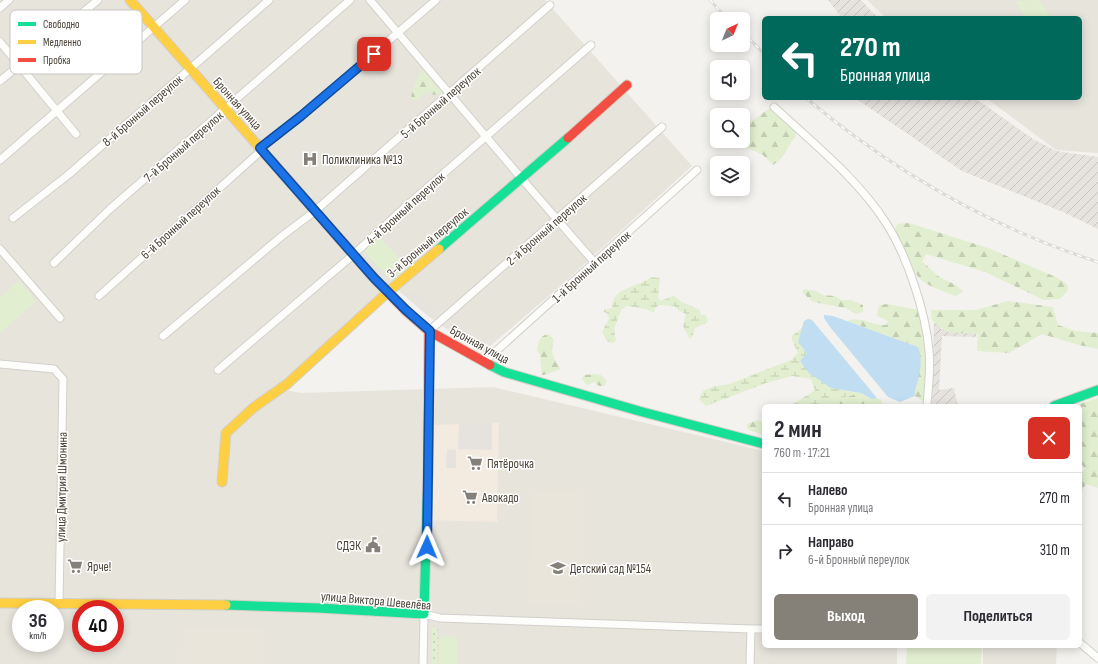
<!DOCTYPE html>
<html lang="ru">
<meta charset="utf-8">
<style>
:root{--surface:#fff;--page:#f2f2f3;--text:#2b2b33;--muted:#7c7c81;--line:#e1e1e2;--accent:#868178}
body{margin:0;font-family:"Sofia Sans Condensed",sans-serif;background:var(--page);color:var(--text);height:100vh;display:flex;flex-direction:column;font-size:15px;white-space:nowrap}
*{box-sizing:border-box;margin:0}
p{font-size:13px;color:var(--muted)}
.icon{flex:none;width:22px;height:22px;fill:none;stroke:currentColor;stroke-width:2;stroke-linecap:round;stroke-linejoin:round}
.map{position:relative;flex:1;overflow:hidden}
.sheet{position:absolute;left:762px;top:404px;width:320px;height:244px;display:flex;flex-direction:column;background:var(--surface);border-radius:6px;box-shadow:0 2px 10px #0003}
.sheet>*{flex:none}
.hud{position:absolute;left:762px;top:16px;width:320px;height:84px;border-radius:6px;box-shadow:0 2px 10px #0003;background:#00695c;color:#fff;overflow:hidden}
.needle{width:26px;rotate:43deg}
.tools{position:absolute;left:710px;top:12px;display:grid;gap:8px}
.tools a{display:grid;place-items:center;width:40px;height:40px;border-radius:6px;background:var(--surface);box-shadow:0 2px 10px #0003;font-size:20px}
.speed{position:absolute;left:12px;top:600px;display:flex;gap:8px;font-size:20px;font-weight:700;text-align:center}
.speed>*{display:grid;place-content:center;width:52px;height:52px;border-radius:50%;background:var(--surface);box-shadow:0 2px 10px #0003;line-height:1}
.speed small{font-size:10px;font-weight:400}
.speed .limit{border:6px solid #d22;background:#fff;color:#111}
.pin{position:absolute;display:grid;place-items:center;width:34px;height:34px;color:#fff;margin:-17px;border-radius:8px;box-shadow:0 2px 6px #0006}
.me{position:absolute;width:44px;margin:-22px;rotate:1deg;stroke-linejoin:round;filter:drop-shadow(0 0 3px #0008)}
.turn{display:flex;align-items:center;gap:14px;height:84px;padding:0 12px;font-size:18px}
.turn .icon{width:52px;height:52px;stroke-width:2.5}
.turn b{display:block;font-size:28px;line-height:34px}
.round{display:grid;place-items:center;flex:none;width:42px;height:42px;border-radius:6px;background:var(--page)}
.summary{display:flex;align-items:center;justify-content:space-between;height:68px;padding:0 12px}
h1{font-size:24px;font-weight:700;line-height:30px}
.cta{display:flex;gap:8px;margin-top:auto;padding:8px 12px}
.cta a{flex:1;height:46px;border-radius:6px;background:var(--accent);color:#fff;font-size:16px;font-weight:700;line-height:46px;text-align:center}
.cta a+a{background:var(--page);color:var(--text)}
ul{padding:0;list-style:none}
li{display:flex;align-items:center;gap:12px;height:52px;padding:0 12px;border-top:1px solid var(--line)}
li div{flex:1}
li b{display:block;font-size:15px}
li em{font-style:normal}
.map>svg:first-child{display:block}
.residential{fill:#e7e4dc;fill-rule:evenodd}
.commercial{fill:#f3ebdf}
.industrial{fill:url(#industrial-furrows)}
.education{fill:#eae5da}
.grass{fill:url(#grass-dots)}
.forest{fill:url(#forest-firs)}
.wetland{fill:url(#wetland-marsh)}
.green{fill:#e1eecf}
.parking{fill:#e6e3df}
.water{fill:#c0ddf1}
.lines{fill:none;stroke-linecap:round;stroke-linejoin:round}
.street-casing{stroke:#d2d0cb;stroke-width:9}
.fast-casing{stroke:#d3cfc5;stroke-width:11}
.slow-casing{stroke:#d3cfc5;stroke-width:11}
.jam-casing{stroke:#d3cfc5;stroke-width:11}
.street{stroke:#fdfdfc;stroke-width:7}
.fast{stroke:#16e098;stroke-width:9}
.slow{stroke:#ffcf43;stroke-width:9}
.jam{stroke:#f24e42;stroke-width:9}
.rail-casing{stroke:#dbdbda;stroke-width:3}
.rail{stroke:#fff;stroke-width:1.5;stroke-dasharray:4.5;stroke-linecap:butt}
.route-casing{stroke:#114b97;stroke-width:10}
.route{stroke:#1a73e8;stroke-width:7}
.labels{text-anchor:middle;stroke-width:3;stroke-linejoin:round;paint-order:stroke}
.street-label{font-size:13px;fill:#4b4439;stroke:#fff}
.poi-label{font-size:13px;fill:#4b4439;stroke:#fff;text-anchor:start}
.key{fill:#fff;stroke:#c9c7c4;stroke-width:1}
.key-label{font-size:11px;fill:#4b4439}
</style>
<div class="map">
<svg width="1098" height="664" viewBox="0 0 1098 664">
<defs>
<pattern id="industrial-furrows" width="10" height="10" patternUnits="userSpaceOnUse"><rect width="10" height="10" fill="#e6e2de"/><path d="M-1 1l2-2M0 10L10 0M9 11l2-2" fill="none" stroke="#c7c3bf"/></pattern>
<pattern id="grass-dots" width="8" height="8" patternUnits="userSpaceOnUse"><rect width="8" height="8" fill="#e1eecf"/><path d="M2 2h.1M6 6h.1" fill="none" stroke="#c3cdb2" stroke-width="1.8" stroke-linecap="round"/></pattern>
<pattern id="forest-firs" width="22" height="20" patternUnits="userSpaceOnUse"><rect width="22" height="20" fill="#e1eecf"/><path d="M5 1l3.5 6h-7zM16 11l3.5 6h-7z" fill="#c3cdb2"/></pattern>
<pattern id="wetland-marsh" width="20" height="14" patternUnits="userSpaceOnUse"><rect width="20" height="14" fill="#e1eecf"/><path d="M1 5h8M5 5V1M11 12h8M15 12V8" fill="none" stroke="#c3cdb2"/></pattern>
</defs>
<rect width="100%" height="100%" fill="#f4f2ee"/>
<path class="residential" d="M0,0H545L692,166L558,288L482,353L428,316L392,285L275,388L301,393L493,387L764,451V646H897V664H0ZM21,609H55V643H21ZM81,609H115V643H81Z
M867,0H1098V153L1056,150L986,98H1080V18H886Z
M983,646H1057L1056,664H983Z"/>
<path class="commercial" d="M499,423L497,522L427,520L429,425Z"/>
<path class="industrial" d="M828,0H861L878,18H842Z
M855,98H975L1033,139L1056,151L1098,157V229L1063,212L962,171Z
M940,322L941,329L977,331L976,337L942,336L939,390L954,388L958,406H932L934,323Z"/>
<path class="education" d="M531,490H583L582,605L529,604Z
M183,629L265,630L264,664H182Z"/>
<path class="grass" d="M432,628H438L437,664H432L431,650Z"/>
<path class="forest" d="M422,71L435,83L433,85L441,90L443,93L434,95L426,91L417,100H413L411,97C412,92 419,74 422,71Z
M770,108L777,116L794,127L796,136C786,147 786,157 773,165L763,155L746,147L742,141L743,127Z
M909,223L988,248L1058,278L1068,285L1067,292L1059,299L1044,300L985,272L926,254L922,261L938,276L956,285L963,291L956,296C947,293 925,285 919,278C909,266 906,249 894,236L897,224Z
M804,289L816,291L823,295L835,296L841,300H851L863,305V312L856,314L846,308L813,302L802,292Z
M1008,301L1053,307L1058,325L1076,331L1098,333V349L1079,345L1042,334L1009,353L977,351L978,334L947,332L932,320L931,310H976Z
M887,304L918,310L920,312L928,357L926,397L922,401L915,396L914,391L918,382V347L847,321C862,316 872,326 886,325L888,321L877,316L879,305Z
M548,334L554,339C550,352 553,359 561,369L544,375H542L540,355L537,350C538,342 539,336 548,334Z
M595,374L601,375L607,381L604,386H599L594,382L587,385L582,379L584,375Z
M861,393L872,399L877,398L881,400L882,406H828L832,400Z
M1098,398V488L1086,484L1080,494V475L1085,469L1080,462V406H1073Z
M758,420L764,423V435L749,430L746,426L749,423Z"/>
<path class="wetland" d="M651,277L660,278L658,297L660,301L674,296L682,302L700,310L701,315H706L708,322L695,328L693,335L690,339L683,326L686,314L678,310L674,306L659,305L655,308L654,313L646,309L627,306L621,310L614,329L616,341L612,343L608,342L602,332L609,318L607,313L604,312V310L612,308C612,287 637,288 651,277Z
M804,326L798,342L807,353L800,362L831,388L861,393L832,400L828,406H790L815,390L811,379L792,376L766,383L706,406L699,399L703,391L712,387L729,384L791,360L798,353L792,340V336Z"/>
<path class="green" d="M1039,0L1052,18H1027L1015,1Z
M377,235L411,270L395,284L362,250Z
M19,281L36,301L0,333V297Z
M440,636L457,637V664H439Z
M907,646H982L981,664H906Z"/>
<path class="parking" d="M413,291L437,313L432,318L409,297Z
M492,423V450L458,449L459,424Z
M447,449L456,450V468H446Z"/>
<path class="water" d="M824,315L833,316L918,347C922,358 921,368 918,380C917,386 914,390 915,396L900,402L888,397L830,327L824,318Z
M808,319L812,320L877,398L872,399L861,393L831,388L809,373L800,361L807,353L798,342L804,321Z"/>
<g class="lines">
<g class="street-casing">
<path id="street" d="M370,0L522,179L595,263
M0,8L9,0
M0,42L76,134
M0,81L98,0
M774,107C812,142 859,180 886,223C907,255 926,313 929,351C931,369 928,388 927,406
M261,148L301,116L436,0
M0,160L185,0
M13,218L68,175L269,0
M0,249L60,318
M54,263L110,209L350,0
M99,296L262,150
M429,331L662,127
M163,336L282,236L315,211L550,5
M484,362L697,170
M0,364L54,369L63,379L59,603
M218,370L353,255L404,208L591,45
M751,629H764
M1080,643L1098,658
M423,664L424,614L440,618L751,629L750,664"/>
</g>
<g class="fast-casing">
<path id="fast" d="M439,249L568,138
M490,365L504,372L639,411L764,444
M1054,406L1098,390
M226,605L318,608L424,614L428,471"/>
</g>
<g class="slow-casing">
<path id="slow" d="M130,0L303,197
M222,482L226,433L253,408L287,384L388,292L439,249
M0,603L226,605"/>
</g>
<g class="jam-casing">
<path id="jam" d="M568,138L627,85
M303,197L374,278L405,310L429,331L490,365
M428,471L429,331"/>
</g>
<use href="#street" class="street"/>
<use href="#fast" class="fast"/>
<use href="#slow" class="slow"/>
<use href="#jam" class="jam"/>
<g class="rail-casing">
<path id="rail" d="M710,0L727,19
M743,32L764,54
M806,98C893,171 990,227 1098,262"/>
</g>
<use href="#rail" class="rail"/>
</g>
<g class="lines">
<g class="route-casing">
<path id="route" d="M374,54L301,116L260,148L374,278L406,310L430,331L427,547"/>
</g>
<use href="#route" class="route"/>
</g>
<defs>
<g id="hospital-bare" transform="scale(1.2)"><path d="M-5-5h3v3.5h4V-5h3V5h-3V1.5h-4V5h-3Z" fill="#868178" stroke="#fff" stroke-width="2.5" paint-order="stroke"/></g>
<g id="supermarket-bare" transform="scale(1.2)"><path d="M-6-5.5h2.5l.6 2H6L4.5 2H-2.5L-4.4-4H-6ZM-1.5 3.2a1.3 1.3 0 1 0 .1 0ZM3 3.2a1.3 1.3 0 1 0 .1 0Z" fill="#868178" stroke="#fff" stroke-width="2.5" paint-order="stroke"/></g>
<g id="civic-bare" transform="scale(1.2)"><path d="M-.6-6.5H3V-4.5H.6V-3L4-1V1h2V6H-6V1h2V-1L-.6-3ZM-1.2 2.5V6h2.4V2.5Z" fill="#868178" stroke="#fff" stroke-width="2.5" paint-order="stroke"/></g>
<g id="school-bare" transform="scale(1.2)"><path d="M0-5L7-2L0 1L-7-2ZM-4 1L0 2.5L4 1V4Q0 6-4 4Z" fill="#868178" stroke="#fff" stroke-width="2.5" paint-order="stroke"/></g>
</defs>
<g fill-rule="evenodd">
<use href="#hospital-bare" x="310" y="159"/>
<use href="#supermarket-bare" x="475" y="463"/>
<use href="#supermarket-bare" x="470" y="497"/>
<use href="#civic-bare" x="373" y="545"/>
<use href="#supermarket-bare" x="75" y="566"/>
<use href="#school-bare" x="558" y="568"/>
</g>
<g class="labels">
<g class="street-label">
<text transform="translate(440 102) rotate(-41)" y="5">5-й Бронный переулок</text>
<text transform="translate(238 103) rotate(48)" y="5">Бронная улица</text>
<text transform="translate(142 110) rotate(-41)" y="5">8-й Бронный переулок</text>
<text transform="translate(183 146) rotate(-41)" y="5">7-й Бронный переулок</text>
<text transform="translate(405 208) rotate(-42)" y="5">4-й Бронный переулок</text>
<text transform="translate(180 222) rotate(-42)" y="5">6-й Бронный переулок</text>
<text transform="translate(546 229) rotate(-41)" y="5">2-й Бронный переулок</text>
<text transform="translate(427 242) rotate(-40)" y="5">3-й Бронный переулок</text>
<text transform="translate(591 266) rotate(-42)" y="5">1-й Бронный переулок</text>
<text transform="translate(480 344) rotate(29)" y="5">Бронная улица</text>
<text transform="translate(61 487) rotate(-89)" y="5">улица Дмитрия Шмонина</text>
<text transform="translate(376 600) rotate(5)" y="5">улица Виктора Шевелёва</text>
</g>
<g class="poi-label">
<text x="322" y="164">Поликлиника №13</text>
<text x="487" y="468">Пятёрочка</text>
<text x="482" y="502">Авокадо</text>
<text x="361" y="550" text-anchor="end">СДЭК</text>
<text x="87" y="571">Ярче!</text>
<text x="570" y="573">Детский сад №154</text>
</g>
</g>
<rect x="10" y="10" width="132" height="64" rx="6" class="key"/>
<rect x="18" y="22" width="18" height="4" fill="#16e098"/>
<rect x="18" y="40" width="18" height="4" fill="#ffcf43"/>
<rect x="18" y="58" width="18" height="4" fill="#f24e42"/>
<g class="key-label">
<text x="43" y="28">Свободно</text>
<text x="43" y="46">Медленно</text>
<text x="43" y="64">Пробка</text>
</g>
</svg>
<div class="tools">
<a><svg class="needle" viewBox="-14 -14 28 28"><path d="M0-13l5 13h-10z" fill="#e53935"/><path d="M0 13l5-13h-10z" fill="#7c7c81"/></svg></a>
<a><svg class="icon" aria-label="sound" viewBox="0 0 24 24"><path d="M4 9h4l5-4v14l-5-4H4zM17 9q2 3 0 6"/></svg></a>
<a><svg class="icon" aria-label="search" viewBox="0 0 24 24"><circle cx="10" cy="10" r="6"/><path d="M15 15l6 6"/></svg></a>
<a><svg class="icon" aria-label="layers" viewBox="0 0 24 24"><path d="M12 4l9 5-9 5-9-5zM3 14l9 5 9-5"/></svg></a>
</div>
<div class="speed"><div>36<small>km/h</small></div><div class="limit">40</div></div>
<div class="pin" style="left:374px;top:54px;background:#d93025"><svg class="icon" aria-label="arrive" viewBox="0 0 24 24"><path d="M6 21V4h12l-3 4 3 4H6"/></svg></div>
<svg class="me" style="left:427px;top:547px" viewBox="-20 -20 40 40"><path d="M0-17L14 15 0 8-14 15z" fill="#1a73e8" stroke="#fff" stroke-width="4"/></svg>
<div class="hud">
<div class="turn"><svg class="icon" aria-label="left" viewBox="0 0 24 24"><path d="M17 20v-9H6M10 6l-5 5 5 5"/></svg><div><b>270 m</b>Бронная улица</div></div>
</div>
<section class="sheet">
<div class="summary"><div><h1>2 мин</h1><p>760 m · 17:21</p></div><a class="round" style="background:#d93025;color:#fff"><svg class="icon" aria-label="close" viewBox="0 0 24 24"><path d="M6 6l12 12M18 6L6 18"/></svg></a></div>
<ul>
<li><svg class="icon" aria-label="left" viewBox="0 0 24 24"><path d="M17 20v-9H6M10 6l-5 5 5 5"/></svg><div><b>Налево</b><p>Бронная улица</p></div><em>270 m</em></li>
<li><svg class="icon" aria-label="right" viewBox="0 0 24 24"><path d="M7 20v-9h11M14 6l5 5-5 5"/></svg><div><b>Направо</b><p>6-й Бронный переулок</p></div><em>310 m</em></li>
</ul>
<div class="cta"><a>Выход</a><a>Поделиться</a></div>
</section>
</div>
